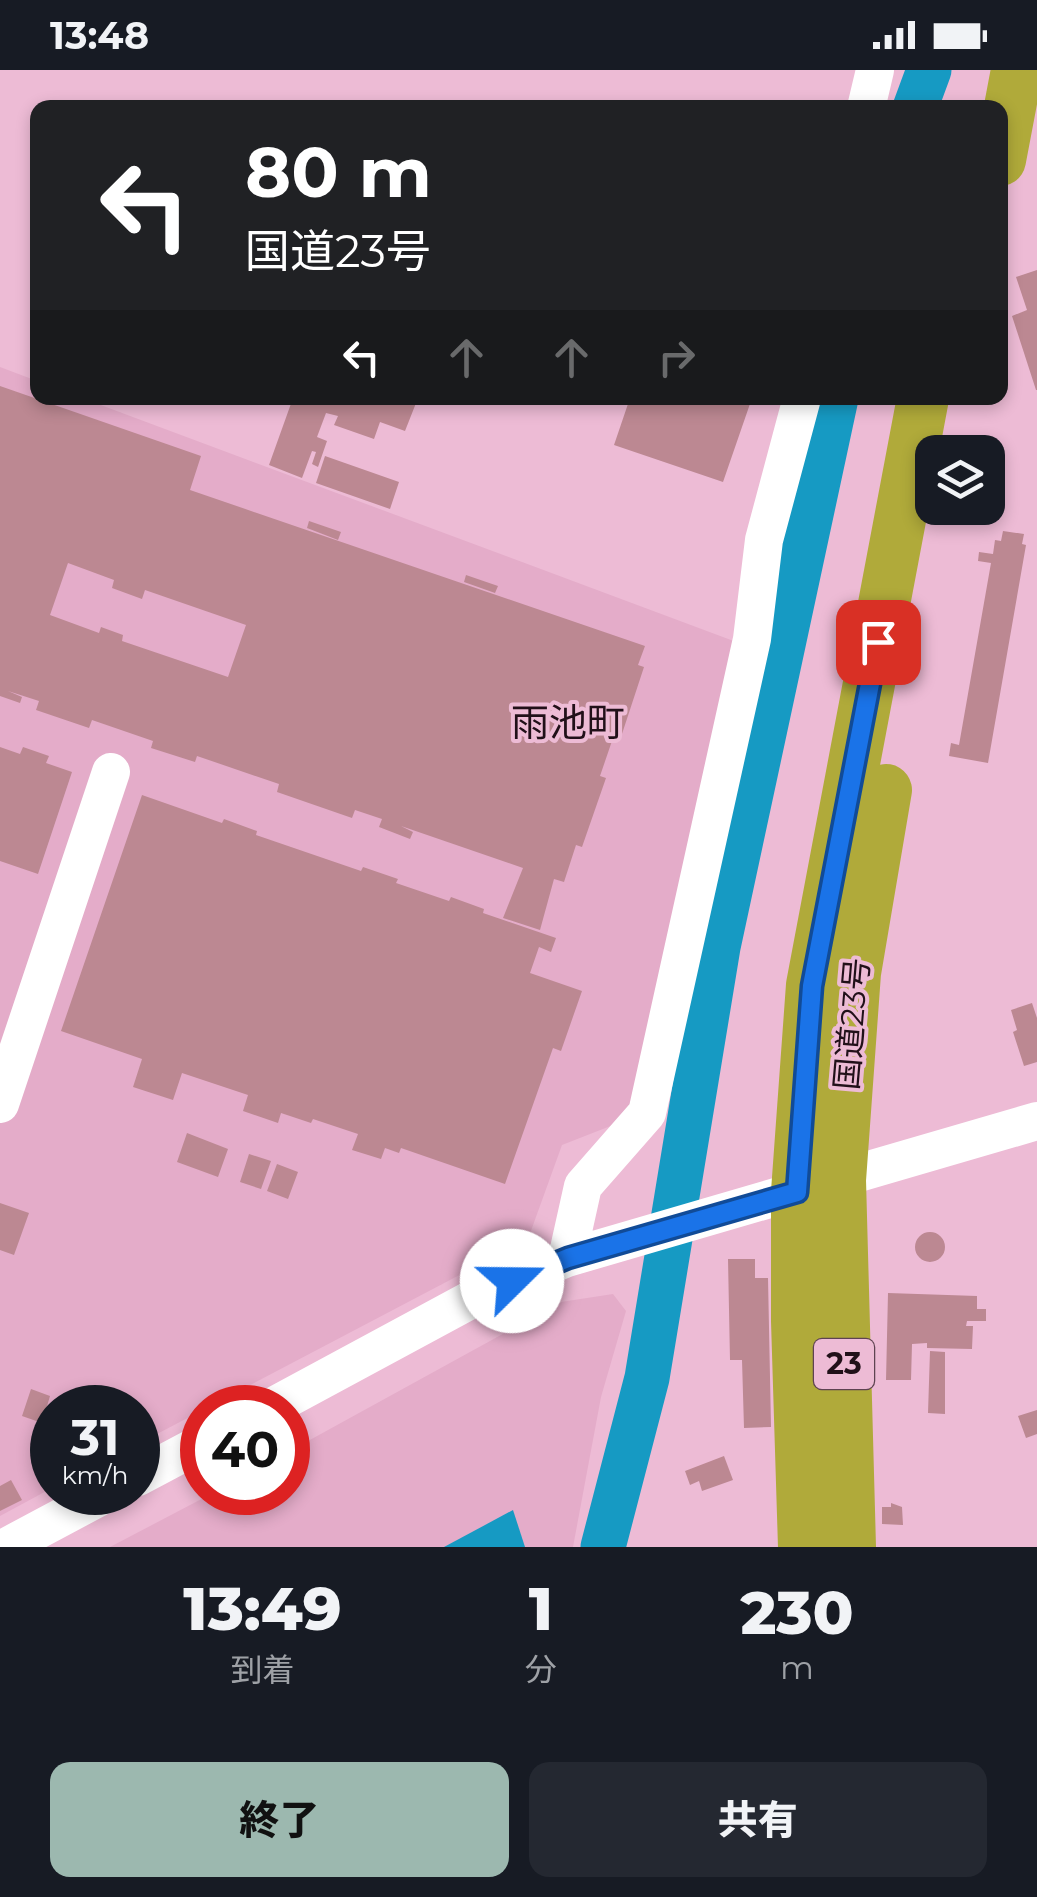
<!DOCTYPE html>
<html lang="ja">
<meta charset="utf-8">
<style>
:root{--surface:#171b24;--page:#242831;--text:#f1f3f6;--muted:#9ea1a6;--accent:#9cb8af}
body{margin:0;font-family:Montserrat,"Noto Sans JP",sans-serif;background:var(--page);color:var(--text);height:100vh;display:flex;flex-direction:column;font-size:38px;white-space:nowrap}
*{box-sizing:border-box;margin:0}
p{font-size:32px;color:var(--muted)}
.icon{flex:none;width:55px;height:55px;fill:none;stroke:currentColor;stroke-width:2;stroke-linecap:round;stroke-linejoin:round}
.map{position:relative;height:1477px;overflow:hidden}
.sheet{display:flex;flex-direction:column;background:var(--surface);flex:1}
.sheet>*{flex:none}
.guide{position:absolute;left:30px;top:30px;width:978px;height:305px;border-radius:20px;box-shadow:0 5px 15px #0003;background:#202124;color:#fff;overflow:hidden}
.buttons{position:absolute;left:915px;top:365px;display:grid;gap:20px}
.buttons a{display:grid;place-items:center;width:90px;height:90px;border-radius:20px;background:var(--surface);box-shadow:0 5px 15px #0003;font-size:50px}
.speed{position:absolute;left:30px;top:1315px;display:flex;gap:20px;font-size:50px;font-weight:700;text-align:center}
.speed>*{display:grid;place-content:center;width:130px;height:130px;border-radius:50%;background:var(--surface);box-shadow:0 5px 15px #0003;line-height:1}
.speed small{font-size:25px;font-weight:400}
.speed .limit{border:15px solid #d22;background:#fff;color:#111}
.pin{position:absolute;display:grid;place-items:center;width:85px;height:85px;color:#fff;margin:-42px;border-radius:20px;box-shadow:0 5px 15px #0006}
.me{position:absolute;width:110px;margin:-55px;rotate:68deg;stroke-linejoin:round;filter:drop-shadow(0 0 8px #0008)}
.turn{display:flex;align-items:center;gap:35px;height:210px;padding:0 50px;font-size:45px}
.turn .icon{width:130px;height:130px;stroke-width:2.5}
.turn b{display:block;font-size:70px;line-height:85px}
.lanes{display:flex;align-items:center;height:95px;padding:0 50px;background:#0003;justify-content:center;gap:50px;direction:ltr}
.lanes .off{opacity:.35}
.eta{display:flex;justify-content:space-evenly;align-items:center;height:170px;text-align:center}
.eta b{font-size:60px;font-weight:800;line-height:70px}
.button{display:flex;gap:20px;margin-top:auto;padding:20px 50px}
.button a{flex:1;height:115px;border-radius:20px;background:var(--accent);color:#111;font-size:40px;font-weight:800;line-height:115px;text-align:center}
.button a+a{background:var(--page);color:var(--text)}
.status{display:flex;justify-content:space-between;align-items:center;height:70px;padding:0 50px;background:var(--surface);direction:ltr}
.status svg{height:28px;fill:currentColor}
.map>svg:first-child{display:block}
.built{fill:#e4acc9}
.water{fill:#169ac3}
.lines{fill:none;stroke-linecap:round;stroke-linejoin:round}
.river{stroke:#169ac3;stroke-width:45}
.building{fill:#bc8892;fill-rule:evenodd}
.minor{stroke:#fff;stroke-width:38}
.highway{stroke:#b0aa3a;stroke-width:52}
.route-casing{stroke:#114b97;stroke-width:25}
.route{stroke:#1a73e8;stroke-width:18}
.labels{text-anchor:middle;stroke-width:8;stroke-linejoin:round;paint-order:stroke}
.shield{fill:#edbbd5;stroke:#5e4351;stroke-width:2.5}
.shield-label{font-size:30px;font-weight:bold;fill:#211019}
.street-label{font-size:32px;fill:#211019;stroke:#edbbd5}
.quarter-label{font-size:38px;fill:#211019;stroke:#edbbd5}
</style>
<div class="status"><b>13:48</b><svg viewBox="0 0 49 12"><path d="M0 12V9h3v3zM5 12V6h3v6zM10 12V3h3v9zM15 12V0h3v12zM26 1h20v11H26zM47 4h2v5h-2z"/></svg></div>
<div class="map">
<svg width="1037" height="1477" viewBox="0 0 1037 1477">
<rect width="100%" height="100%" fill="#edbbd5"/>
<path class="built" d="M0,297L37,311L38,328H82L739,573L636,1046L562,1075L528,1169L138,1374V1338H52V1418L0,1446Z
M613,1224L626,1241L601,1327L573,1477H110L213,1423L288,1422V1382L561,1232Z"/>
<path class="water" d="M513,1440L525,1477H444Z"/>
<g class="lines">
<path class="river" d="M915,38L929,0
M603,1477L647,1308L718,877L836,328"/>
</g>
<path class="building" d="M1037,200V320H1036L1012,246L1027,240L1016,207Z
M0,316L201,386L190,420L645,576L638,595L644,597L620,670L613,668L600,706L606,708L582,777L576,775L564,812L554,809L540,860L503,848L523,798L401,756L413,762L410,769L379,757L382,749L355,740L352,748L277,722L279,714L197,686L195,692L151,678L153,671L92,650L89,658L36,640L39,631L8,621L22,627L20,633L0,626ZM68,493L114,510L112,518L142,529L145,520L246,555L228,607L122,571L123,565L101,557L99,563L50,545Z
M293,328H418L405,361L380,352L374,369L334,355L338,346L326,343L317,367L327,371L318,397L312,394L316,382L312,381L302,408L269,395Z
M630,328H752L723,412L614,375Z
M325,386L399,412L390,439L316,413Z
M309,451L341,462L338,470L307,458Z
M1003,461L1024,464L1022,474L1026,475L988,693L949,686L951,673L959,675L991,493L978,491L979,482L993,484L995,470L1001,471Z
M466,505L498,516L495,523L464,512Z
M0,677L20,684L23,677L49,686L46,693L72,702L38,804L0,791Z
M142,725L222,753L224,749L257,761L256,765L361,801L363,797L398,809L396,813L449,831L451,827L484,839L483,843L556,868L551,882L539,877L530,903L582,921L561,981L553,978L505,1114L401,1078L399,1083L385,1078L381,1089L352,1080L358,1064L313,1049L311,1053L281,1043L278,1053L243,1041L248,1025L182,1003L173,1030L133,1017L142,989L61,961Z
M1032,933L1037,948V992L1024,996L1013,962L1017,960L1011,940Z
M187,1063L228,1079L218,1107L177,1092Z
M249,1084L271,1091L261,1119L240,1112Z
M277,1094L298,1102L288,1129L267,1121Z
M0,1133L29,1143L14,1185L0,1180Z
M915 1177a15 15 0 1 1 30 0a15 15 0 1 1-30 0Z
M728,1189H755V1208H768L771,1357L744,1358L742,1290H730Z
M888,1223L977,1226V1239H986V1251H967L966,1256H973L972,1279L927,1278V1273L912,1274L911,1310H886Z
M930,1281L945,1282V1344L928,1343Z
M31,1319L50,1326L42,1353L22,1346Z
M1037,1340V1364L1026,1368L1018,1346Z
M724,1386L733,1410L702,1421L699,1411L690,1415L685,1401Z
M11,1410L22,1430L0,1441V1416Z
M891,1433L902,1437L903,1455L882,1454V1437H891Z"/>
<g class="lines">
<path class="minor" d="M866,38L875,0
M0,1034L111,702
M567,1188L583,1116L647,1043L752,569L764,470L802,328
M270,1338L485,1222L567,1188L1037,1051
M138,1407L202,1373
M6,1477L109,1422"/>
<path class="highway" d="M1000,90L1017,0
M804,1477L797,1251V1122L812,915L923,328
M850,1477L840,1110L855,903L886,720"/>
</g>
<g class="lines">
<g class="route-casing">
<path id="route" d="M512,1211L568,1188L797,1122L812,916L878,572"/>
</g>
<use href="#route" class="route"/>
</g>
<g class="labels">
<rect class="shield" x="814" y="1269" width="60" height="50" rx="8"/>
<g class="shield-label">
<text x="844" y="1304">23</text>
</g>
<g class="street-label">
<text transform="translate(852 954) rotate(-85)" y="11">国道23号</text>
</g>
<g class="quarter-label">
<text x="568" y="666">雨池町</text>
</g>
</g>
</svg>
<div class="buttons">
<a><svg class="icon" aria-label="layers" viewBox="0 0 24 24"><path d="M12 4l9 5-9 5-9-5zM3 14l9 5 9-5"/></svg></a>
</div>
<div class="speed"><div>31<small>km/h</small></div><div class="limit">40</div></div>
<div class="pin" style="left:878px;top:572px;background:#d93025"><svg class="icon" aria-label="arrive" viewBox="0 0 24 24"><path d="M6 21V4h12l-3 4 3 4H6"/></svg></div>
<svg class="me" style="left:512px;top:1211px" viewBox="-20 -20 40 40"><circle r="19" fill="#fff"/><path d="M0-13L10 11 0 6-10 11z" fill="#1a73e8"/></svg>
<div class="guide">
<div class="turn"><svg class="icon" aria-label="left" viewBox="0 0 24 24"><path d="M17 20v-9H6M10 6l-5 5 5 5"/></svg><div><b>80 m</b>国道23号</div></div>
<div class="lanes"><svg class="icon" aria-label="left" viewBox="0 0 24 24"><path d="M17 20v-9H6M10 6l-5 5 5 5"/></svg><svg class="icon off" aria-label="ahead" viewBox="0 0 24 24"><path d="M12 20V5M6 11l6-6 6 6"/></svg><svg class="icon off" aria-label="ahead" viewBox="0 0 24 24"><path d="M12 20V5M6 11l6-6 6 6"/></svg><svg class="icon off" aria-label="right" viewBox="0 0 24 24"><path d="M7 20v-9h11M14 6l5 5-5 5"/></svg></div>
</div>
</div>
<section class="sheet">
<div class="eta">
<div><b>13:49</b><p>到着</p></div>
<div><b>1</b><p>分</p></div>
<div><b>230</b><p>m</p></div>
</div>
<div class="button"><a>終了</a><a>共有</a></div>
</section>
